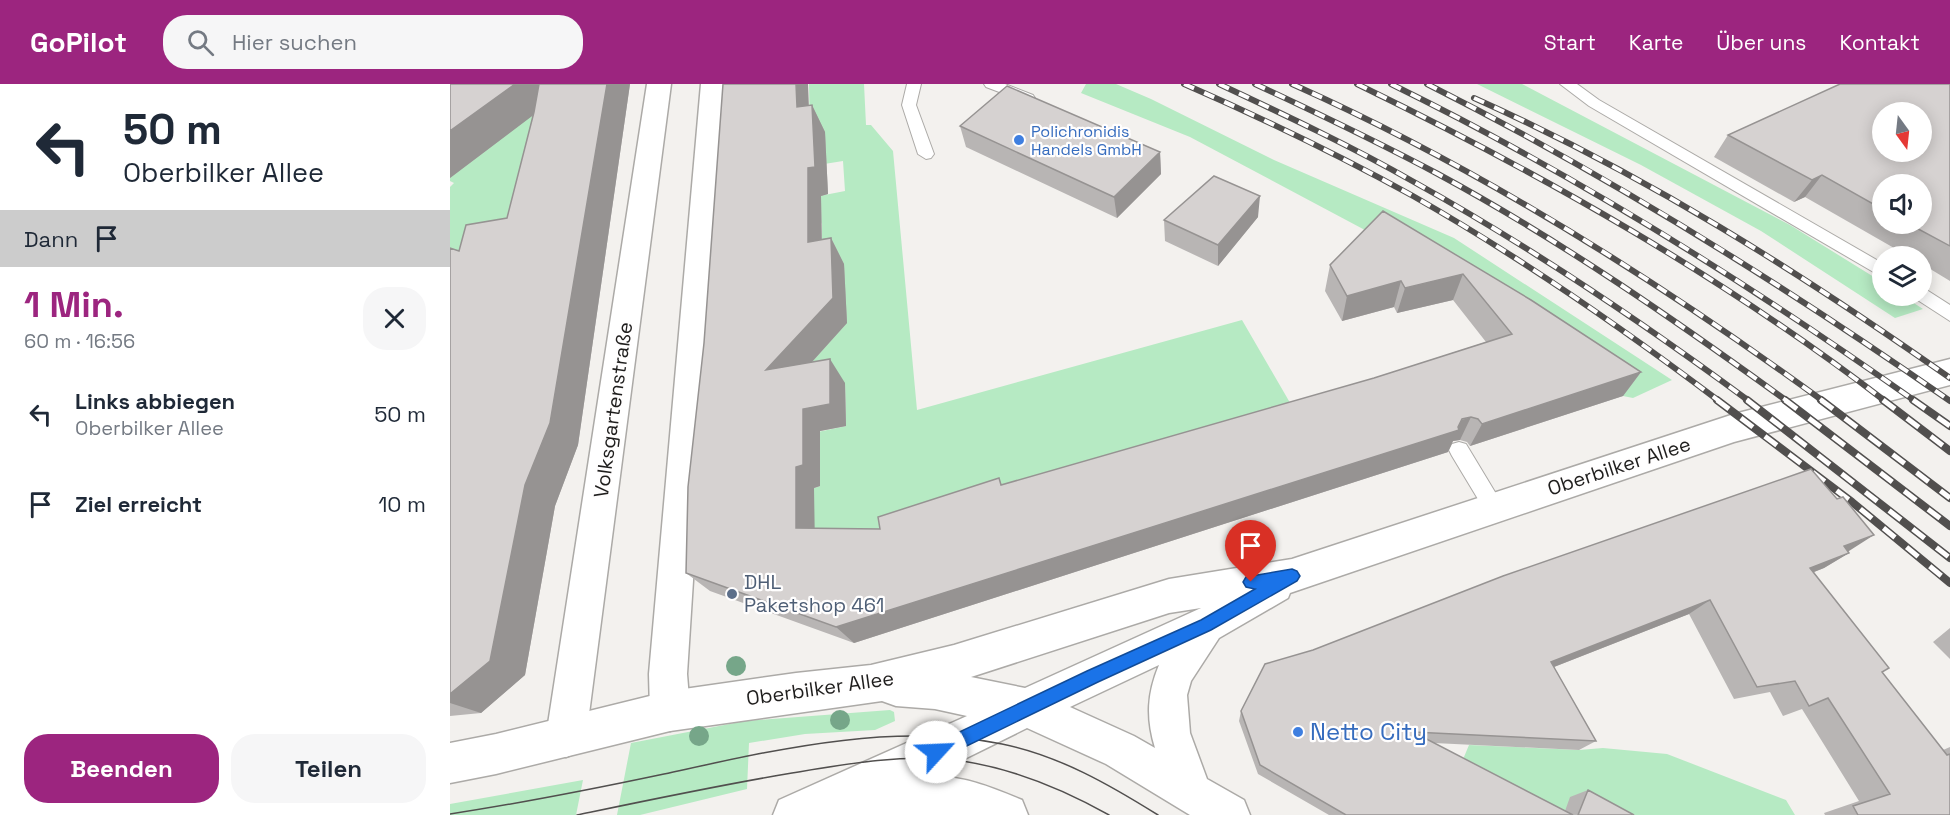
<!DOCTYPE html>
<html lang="de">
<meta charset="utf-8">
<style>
:root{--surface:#fff;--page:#f6f6f7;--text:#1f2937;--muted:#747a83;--accent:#9c257f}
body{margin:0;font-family:"Space Grotesk",sans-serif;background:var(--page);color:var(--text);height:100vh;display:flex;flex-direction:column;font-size:22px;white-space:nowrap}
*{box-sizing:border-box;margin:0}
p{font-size:20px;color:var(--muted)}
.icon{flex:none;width:33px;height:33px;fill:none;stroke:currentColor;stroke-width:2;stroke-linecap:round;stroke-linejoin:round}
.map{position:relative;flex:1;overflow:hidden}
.drawer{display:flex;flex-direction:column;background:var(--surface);width:450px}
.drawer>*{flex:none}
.top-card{background:#fff;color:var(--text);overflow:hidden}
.needle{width:39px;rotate:165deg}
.buttons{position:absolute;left:1422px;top:18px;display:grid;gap:12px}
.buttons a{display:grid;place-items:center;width:60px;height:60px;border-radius:50%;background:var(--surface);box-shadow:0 3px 15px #0003;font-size:30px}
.pin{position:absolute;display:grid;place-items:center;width:51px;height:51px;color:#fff;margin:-62px -26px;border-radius:50% 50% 50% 0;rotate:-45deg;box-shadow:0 0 6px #0007}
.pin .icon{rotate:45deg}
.me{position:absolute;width:66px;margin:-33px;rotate:65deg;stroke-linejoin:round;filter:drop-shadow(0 0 4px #0008)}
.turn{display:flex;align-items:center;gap:21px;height:126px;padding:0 24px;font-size:27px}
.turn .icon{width:78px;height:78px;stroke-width:2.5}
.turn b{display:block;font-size:42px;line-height:51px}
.then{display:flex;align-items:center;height:57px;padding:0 24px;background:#0003;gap:12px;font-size:22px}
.round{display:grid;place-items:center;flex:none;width:63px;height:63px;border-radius:24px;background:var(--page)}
.head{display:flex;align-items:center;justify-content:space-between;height:102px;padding:0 24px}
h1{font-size:36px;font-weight:600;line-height:45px;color:var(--accent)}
.button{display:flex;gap:12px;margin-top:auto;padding:12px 24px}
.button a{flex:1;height:69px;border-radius:24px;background:var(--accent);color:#fff;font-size:24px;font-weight:600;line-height:69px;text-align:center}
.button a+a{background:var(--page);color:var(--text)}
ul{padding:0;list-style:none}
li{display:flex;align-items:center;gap:18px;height:90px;padding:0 24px}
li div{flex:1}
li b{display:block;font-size:22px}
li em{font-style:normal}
header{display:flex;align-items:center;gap:36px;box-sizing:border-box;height:84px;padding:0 30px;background:var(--accent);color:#fff}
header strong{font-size:28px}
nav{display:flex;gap:33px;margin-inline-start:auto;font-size:21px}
.search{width:420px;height:54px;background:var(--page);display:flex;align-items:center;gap:15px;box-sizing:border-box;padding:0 21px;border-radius:24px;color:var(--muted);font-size:22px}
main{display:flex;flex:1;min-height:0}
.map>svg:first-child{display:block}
.green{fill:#b6eac3}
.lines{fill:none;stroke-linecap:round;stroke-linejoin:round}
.service-casing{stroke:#acaaa7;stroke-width:2}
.minor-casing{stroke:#acaaa7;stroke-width:3}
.secondary-casing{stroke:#acaaa7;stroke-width:3}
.service{fill:#fff;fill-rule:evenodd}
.minor{fill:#fff;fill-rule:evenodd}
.secondary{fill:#fff;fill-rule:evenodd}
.tram{stroke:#514f4e;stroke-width:1.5}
.rail-far1-casing{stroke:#514f4e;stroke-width:6}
.rail-casing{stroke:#514f4e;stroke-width:8}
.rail-far1{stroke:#fffefe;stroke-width:4;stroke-dasharray:11;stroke-linecap:butt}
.rail{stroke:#fffefe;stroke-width:5;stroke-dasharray:15;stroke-linecap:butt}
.tree{fill:#76a689}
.wall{fill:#b8b5b4;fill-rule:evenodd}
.shaded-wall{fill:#969392}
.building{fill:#d6d2d1;stroke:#969392;stroke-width:1.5;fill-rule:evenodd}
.route{fill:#1a73e8;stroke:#114b97;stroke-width:1.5}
.shop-dot{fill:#3f7fe0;stroke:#fffefe;stroke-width:2}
.service-dot{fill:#5c6f8a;stroke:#fffefe;stroke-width:2}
.labels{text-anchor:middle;stroke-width:4.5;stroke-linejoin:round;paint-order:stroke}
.far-shop-label{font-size:16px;fill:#366cbe;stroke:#fffefe;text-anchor:start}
.street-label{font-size:20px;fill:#1f1e1d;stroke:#fffefe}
.service-label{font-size:20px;fill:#4e5e75;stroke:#fffefe;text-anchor:start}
.near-shop-label{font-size:24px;fill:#366cbe;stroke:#fffefe;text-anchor:start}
</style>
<header>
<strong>GoPilot</strong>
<div class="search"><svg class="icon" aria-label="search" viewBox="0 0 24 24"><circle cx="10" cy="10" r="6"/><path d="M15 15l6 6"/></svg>Hier suchen</div>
<nav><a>Start</a><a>Karte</a><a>Über uns</a><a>Kontakt</a></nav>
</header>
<main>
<section class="drawer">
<div class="top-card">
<div class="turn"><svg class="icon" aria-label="left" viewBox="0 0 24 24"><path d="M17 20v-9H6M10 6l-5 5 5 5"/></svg><div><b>50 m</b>Oberbilker Allee</div></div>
<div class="then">Dann<svg class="icon" aria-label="arrive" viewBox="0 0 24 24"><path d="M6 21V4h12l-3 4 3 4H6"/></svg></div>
</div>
<div class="head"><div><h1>1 Min.</h1><p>60 m · 16:56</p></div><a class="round"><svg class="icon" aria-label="close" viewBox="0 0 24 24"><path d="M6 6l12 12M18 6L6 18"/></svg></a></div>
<ul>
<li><svg class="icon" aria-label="left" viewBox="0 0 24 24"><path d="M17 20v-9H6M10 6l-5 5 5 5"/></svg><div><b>Links abbiegen</b><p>Oberbilker Allee</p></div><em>50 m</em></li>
<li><svg class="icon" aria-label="arrive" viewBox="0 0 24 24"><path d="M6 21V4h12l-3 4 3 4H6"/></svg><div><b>Ziel erreicht</b></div><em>10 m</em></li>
</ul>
<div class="button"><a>Beenden</a><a>Teilen</a></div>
</section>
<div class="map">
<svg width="1500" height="731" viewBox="0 0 1500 731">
<rect width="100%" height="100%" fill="#f3f1ee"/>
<path class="green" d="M126,0L0,264V103L4,99L0,97V94L23,70Z
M359,0H414L416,41H421L443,67L467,326L792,236L850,336L505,443L356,447L364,404L370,402L349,352L396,342L395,299L348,307L372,155V140L354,115L395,107L393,77L368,81L375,56V48L360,50Z
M636,0H666L701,15L824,76L1004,154L1222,296L1183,314L1173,312L913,145L740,53L631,9Z
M1027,0H1072L1340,141L1432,198V212H1453L1473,225L1445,234L1311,147L1191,81Z
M440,626L444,628L445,637L425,646L355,650L299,659L297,705L190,731H167L181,659L295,637Z
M1019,661L1129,666L1153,664L1217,670L1336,716L1345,731H1114L1006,692Z
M133,696L126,731H0V720Z"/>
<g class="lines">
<g class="service-casing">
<path id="service" d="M457,0H471L466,21L484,70L481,74L476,75L468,70L452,21Z
M534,0H555L583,11L585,14L583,17H573L536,3Z
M1110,0H1127L1149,16L1432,179V193L1139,22Z
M1472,203L1500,221V237L1466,215L1464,212H1472Z
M1009,358L1016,360L1051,418L1054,424L1051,430L1044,433L1037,430L1002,372L999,366L1002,360Z"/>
</g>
<g class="minor-casing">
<path id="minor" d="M197,0H221L136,653L130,667L116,673L102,667L96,653Z
M251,0H275L237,590L240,627L234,641L220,647L206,641L200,627L199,590Z"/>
</g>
<g class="secondary-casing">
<path id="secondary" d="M1500,275V301L1284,358L840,509L838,514L769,554L741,597L737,611L740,649L757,695L794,716L800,731H740L656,680L577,644L480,692C514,692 541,703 572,716L578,731H323L329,716L517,632L485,625L446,622L432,617L220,647L46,690L0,699V659L46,650L220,607L346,589L421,581L504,561L719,495L842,475L1284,330ZM751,524L575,604L521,593L719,529ZM709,581C697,610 696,634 705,664L684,652L620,623Z"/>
</g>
<use href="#service" class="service"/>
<use href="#minor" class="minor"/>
<use href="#secondary" class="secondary"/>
<path class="tram" d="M0,730C72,719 143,705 214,690C325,666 438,638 552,660C608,671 660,701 708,731
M127,731C199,716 270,701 342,689C396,680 451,670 505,676C560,683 611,704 659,731"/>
<g class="rail-far1-casing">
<path id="rail-far1" d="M734,0C812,34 889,71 963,112C1070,173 1171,243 1269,317
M769,0C835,31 901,62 964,98C1081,163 1192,238 1299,317
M805,0C867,29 928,58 988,90C1110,156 1225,236 1337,317
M842,0C1030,84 1207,196 1373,317
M907,0C1092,90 1272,192 1435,317
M941,0C1125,90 1298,199 1465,317
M977,0C1160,92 1332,200 1500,317
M1024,14C1196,91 1346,186 1500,294"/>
</g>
<g class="rail-casing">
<path id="rail" d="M1267,316L1402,418L1500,499
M1297,316L1500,474
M1335,316L1500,442
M1371,316L1500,414
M1433,316L1500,367
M1463,316L1500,342"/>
</g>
<use href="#rail-far1" class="rail-far1"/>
<use href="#rail" class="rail"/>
</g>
<g class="tree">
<circle cx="286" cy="582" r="10"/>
<circle cx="390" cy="636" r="10"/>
<circle cx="249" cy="652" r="10"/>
</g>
<path class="wall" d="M0,0H180L128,361L105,422L75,591L31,629L0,632V164L9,167L57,134L83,31L0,94Z
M1388,0H1500V197L1472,180V172H1458L1355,113L1344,118L1264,73L1278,51L1389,1ZM1432,100L1472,140H1432Z
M359,21H362L375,48L378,110L371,112L372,155L381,154L394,180L397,239L362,278L395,299L396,342L370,347V402L364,404V444L430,445L549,394L552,401L924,294L1036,258L1003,216L947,229L944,223L892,237L875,207L880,181L933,127L1191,288L1173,312L1020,362L1017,358L1010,356L1003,357L998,368L404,559L260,507L236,489L254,259Z
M510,42L710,68L711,90L667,134L516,63Z
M808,133L768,182L715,157L714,136Z
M1398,467L1399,469L1374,484L1364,488L1432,588L1493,666L1500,663V731H1375L1374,729L1409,717L1352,625L1333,632L1320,608L1284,615L1239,530L1104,583L1146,657L1129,666L984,659L1115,727L1120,713L1138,706L1184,731H879L808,690L789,637L791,627Z
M1500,544V575L1483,558Z"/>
<path class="shaded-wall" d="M65,0H108L114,8L0,94V47Z
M157,0H180L128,361L105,422L75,591L31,629L0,619V610L75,401Z
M346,0H358L360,50L347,23Z
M362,21L375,48L378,110L371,112L372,184L358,158V84Z
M710,68L711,90L667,134L664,113Z
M1372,91L1355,113L1344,118L1362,96Z
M810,112L808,133L768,182V161Z
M381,154L394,180L397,239L333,310L316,286Z
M1013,190L1003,216L947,229L955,204Z
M951,197L944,223L892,237L897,212Z
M380,275L395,299L396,342L370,347V402L364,404L365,464L346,444V383L353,325Z
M1191,288L1173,312L1020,362L1032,340Z
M1021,333L1010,356L1003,357L998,368L404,559L386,543Z
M1424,451L1399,467L1369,478L1394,462Z
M1399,469L1374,484L1336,499L1360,484Z
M1260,516L1239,530L1086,590L1101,578Z"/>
<path class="building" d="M0,0H65L0,47Z
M89,0H157L100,339L75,401L40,577L0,610V164L9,167L16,141L57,134L84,28Z
M273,0H346L347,23L362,21L365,83L358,84V158L381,154L383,214L316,286L380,275V320L353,325V381L346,383V444L430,445L428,433L549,394L551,401L924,294L1062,250L1013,190L955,204L951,197L897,212L880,181L933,127L1081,216L1191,288L1032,340L1028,335L1021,333L1012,335L1008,343L1009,346L386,543L236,489L238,403L254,259Z
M1390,0H1500V162L1459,140H1472V100H1432V125L1372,91L1362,96L1278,51ZM1432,28H1472V68H1432Z
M557,2L710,68L664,113L510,42Z
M764,92L810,112L768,161L714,136Z
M1361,385L1387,415L1393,413L1424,451L1394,462L1399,469L1360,484L1439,584L1432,588L1497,671L1500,670V731H1408L1403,722L1440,710L1378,614L1359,622L1345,597L1307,603L1260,516L1101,578L1146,657L963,648L1123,731H896L810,681L791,627L815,580L863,566L1053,492Z
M1138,706L1184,731H1128Z"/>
<path class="route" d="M842,485L847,487L850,492L847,497L761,546L648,598L492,674L486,676L480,674L477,668L480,662L637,587L751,536L805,505L796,503L793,498L796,493Z"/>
<g class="shop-dot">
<circle cx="569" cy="56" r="6"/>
<circle cx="848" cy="648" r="6"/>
</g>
<circle class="service-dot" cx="282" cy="510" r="6"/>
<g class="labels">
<g class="far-shop-label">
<text x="581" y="53">Polichronidis<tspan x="581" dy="18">Handels GmbH</tspan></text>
</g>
<g class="street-label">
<text transform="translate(163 326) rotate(-82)" y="7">Volksgartenstraße</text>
<text transform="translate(1169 382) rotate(-18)" y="7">Oberbilker Allee</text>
<text transform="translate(370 604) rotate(-8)" y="7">Oberbilker Allee</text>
</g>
<g class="service-label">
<text x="294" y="505">DHL<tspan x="294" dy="23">Paketshop 461</tspan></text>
</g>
<g class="near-shop-label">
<text x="860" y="656">Netto City</text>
</g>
</g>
</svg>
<div class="buttons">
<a><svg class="needle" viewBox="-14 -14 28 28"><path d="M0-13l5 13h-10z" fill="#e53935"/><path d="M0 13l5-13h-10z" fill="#747a83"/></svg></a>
<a><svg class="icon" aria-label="sound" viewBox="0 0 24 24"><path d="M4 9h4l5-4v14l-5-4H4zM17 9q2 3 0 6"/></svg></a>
<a><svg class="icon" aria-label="layers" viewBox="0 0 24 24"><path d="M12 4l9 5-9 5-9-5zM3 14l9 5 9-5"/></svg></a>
</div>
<div class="pin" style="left:801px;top:498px;background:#d93025"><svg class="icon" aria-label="arrive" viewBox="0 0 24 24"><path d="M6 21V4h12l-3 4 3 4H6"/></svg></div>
<svg class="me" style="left:486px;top:668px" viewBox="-20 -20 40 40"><circle r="19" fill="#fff"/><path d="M0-13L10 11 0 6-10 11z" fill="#1a73e8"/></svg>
</div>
</main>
